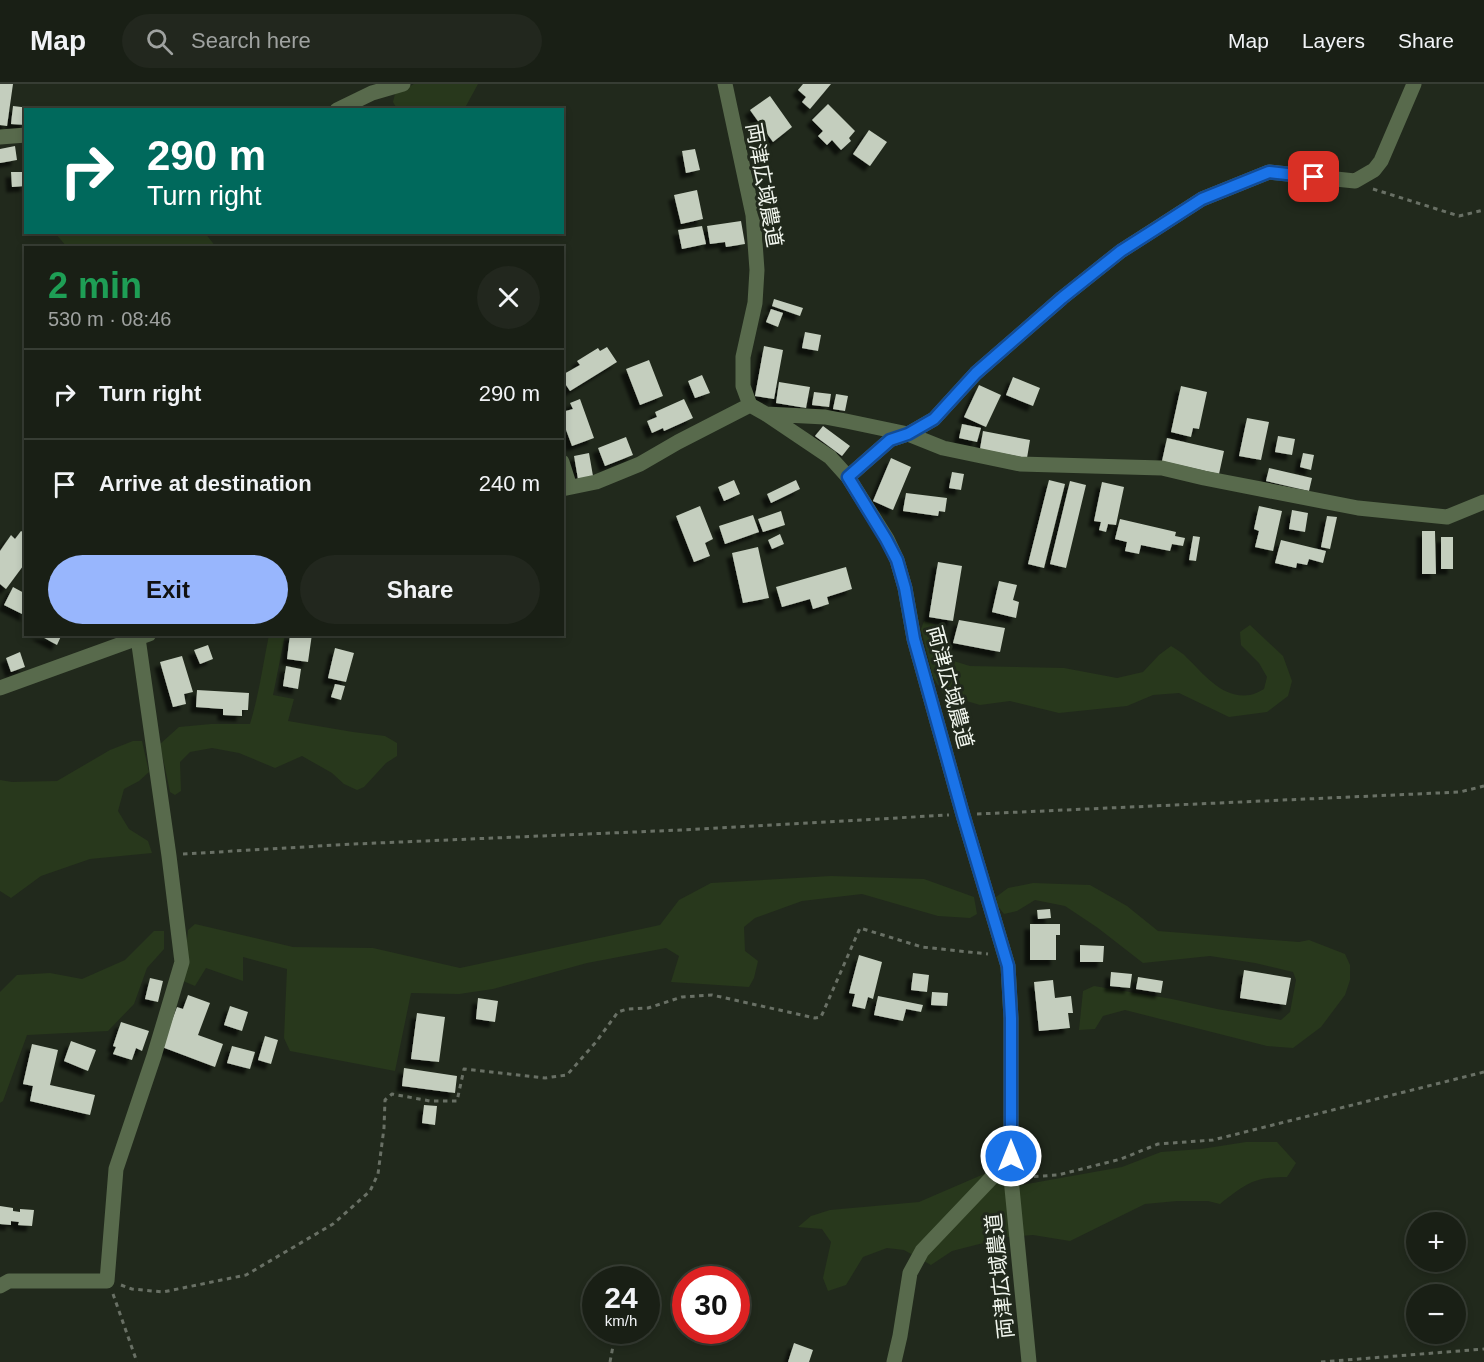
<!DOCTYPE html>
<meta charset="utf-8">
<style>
:root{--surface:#191f15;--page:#22271e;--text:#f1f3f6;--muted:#9fa2a0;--line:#373d34;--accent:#98b6fd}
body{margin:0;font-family:Arial,"Noto Sans JP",sans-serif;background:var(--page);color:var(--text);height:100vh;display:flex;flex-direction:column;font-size:22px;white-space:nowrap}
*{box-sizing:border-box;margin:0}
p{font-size:20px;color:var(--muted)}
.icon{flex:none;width:33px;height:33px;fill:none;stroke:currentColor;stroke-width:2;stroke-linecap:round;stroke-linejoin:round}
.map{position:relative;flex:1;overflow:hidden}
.sheet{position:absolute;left:24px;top:162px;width:540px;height:390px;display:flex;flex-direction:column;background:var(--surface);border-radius:0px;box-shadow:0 3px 9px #0003,0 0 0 2px var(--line)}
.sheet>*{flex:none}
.top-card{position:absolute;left:24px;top:24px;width:540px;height:126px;border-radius:0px;box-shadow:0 3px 9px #0003,0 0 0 2px var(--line);background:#00695c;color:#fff;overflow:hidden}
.controls{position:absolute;left:1406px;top:1128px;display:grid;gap:12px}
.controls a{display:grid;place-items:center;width:60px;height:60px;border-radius:50%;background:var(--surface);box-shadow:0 3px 9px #0003,0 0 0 2px var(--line);font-size:30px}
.speed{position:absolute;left:582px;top:1182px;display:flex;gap:12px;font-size:30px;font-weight:700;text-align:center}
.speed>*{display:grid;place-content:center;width:78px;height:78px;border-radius:50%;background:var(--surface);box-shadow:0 3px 9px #0003,0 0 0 2px var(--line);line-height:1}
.speed small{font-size:15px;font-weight:400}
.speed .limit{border:9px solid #d22;background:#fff;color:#111}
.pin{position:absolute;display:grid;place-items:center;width:51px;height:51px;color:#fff;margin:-26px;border-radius:12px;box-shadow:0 3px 9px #0006}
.me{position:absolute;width:66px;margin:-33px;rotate:0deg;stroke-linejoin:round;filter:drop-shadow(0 0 4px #0008)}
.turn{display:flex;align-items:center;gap:21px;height:126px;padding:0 24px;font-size:27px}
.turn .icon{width:78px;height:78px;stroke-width:2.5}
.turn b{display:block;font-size:42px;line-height:51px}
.round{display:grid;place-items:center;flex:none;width:63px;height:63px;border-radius:32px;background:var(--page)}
.headline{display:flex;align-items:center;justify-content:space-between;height:102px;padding:0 24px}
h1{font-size:36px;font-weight:600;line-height:45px;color:#1e9e55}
.button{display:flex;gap:12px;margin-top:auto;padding:12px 24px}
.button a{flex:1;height:69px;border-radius:36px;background:var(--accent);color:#111;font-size:24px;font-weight:600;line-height:69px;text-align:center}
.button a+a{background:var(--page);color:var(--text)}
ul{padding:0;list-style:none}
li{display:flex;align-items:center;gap:18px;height:90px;padding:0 24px;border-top:2px solid var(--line)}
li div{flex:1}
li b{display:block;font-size:22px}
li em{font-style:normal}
header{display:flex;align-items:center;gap:36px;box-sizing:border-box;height:84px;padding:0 30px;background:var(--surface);border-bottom:2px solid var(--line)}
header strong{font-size:28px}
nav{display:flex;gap:33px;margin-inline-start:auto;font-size:21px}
.search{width:420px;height:54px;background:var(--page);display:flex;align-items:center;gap:15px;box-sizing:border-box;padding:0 21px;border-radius:33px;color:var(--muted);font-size:22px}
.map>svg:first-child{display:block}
.green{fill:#28381c}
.building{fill:#c4cebe;filter:url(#shadow)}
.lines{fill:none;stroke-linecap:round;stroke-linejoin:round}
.path{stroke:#697065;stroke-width:3;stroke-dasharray:4.5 4.5;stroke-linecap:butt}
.minor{stroke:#586a4c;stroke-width:15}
.route-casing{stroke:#114b97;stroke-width:15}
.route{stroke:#1a73e8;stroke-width:10}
.labels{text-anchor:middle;stroke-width:6;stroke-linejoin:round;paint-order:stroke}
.street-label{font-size:21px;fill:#f0f5ed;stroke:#21291c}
</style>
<header>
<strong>Map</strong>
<div class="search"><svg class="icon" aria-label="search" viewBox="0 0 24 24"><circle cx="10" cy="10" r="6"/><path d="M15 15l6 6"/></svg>Search here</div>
<nav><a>Map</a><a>Layers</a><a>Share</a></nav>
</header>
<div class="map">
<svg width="1484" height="1278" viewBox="0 0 1484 1278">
<defs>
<filter id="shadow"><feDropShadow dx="-5.5" dy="5.5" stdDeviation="1.5" flood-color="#0009"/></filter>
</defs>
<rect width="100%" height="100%" fill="#21291c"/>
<path class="green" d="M414,0H478L466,22L463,25H397L393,18L395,10Z
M55,149H205L216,163H67Z
M924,537L945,543L947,575L970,582L1064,584L1117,594L1143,588L1159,571L1171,562C1177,566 1183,569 1187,574C1205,591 1222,615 1250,611C1255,610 1260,607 1264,605L1267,593L1259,579L1241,561L1240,548L1250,541L1283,572L1292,597L1288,612L1267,628L1229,633L1179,609L1153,611L1127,622L1059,629L1010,617L980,621L943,610L933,593L921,545Z
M269,551H285L273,611L294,615L288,637L353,648L385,652L397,659V672L386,679L364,703L357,706L344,700L332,689L302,672L275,684L239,669L212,664L190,668L180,678L181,707L175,711L170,708L160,660L179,643L211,640H250C259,611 263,580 269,551Z
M133,657H142L149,688L139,697L124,705L118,727L129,745L148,757L152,769L90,775L41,792L11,814L0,807V696L12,698L57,697L110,666Z
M831,792L924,795L974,813L977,830L970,834L938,832L862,810L802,817L755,834L744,843L745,867L758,877L754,894L749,903L671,898L679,872L666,864L587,879L493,905L459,910L411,909L395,987L290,967L284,954L287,885L243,873V897L206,884L195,902L183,897L188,846L195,840L293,863L373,864L460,884L660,841L679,816L711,799Z
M1033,799L1090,801L1127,822L1158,847L1299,858L1309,856L1345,870L1350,881V896L1345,911L1321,943L1293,964L1267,962L1125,926L1103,932L1095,945L1079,946L1083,907L1094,902L1172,915L1217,925L1281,936L1290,928L1296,896L1293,888L1255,879L1210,872L1143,879L1098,844L1065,822L1035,816L1017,827L1004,830L997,821L996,813L1008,804Z
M154,847H164V865L147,884L134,920L108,947L27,951L3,1017L0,1019V908L17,891L50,889L82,895L125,876Z
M1246,1058H1277L1296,1079L1287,1093C1253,1093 1246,1100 1220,1120L1208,1117H1177L1145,1120L1070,1157L1033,1151L1007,1153L952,1167L931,1181L904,1166L887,1164L863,1173L846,1201L828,1207L823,1194L831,1158L822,1145L798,1143L811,1132L830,1126L919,1118L984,1090L1005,1091V1104L1122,1083L1161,1068L1201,1065Z"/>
<path class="building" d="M0,0H13L7,42L0,41Z
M803,0H831L810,25L802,18L806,13L798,6Z
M770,12L792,43L773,58L750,26Z
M828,20L855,47L849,54L851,57L841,66L832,56L827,61L818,52L823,47L812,36Z
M13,22L30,24V26H26V41L11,40Z
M869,46L887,58L870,82L853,70Z
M15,62L17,76L0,79V65Z
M695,65L700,86L686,89L682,67Z
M11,88H25L26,102L12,103Z
M697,106L703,135L681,140L674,111Z
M741,137L745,160L726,163L725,158L710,160L707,142Z
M702,142L706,160L682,165L678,146Z
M774,215L803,224L800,232L772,222Z
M771,225L783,229L778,243L766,238Z
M805,248L821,251L818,267L802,264Z
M764,262L783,266L774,315L755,312Z
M607,263L617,278L570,307L562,295V291L580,281L577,277L598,264L600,267Z
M649,276L663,312L640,321L626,285Z
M702,291L710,309L695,314L688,297Z
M1013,293L1040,304L1033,322L1006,311Z
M779,298L810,303L806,324L776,319Z
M979,301L1001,311L986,343L964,333Z
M1181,302L1207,308L1199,345L1193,344L1191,353L1171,348Z
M814,308L831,310L829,323L812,321Z
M836,310L848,312L845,327L833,325Z
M580,315L594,354L572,362L562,335V328L573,325L570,319Z
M684,315L693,334L664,347L663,344L652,349L647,337L657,333L655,328Z
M1247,334L1269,338L1261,376L1239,372Z
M962,340L981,344L977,358L959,354Z
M823,342L850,362L842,372L815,352Z
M983,347L1030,356L1027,374L980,365Z
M1278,352L1295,355L1292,371L1275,368Z
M626,353L633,371L605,382L598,364Z
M1167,354L1224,367L1219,390L1162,377Z
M589,369L593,392L578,395L574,372Z
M1303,369L1314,371L1311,386L1300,383Z
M891,374L911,383L893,426L873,417Z
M1269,384L1312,394L1309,407L1266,397Z
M952,388L964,390L961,406L949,404Z
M734,396L740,410L724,417L718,403Z
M796,396L800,405L771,419L767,410Z
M1049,396L1065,400L1044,484L1028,480Z
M1070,397L1086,401L1066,484L1050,480Z
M1102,398L1124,403L1116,441L1108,440L1106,448L1099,446L1101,438L1094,437Z
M906,409L947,414L945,428L939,427L938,432L903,427Z
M700,422L713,455L705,459L710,472L694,478L676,432Z
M1259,422L1282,427L1273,467L1255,463L1259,447L1254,445Z
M1292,426L1308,429L1305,448L1289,445Z
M781,427L785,441L763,448L758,435Z
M753,431L759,448L725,460L719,442Z
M1327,432L1337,433L1330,465L1321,463Z
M1120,435L1176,448L1175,452L1185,454L1183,462L1172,460L1170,467L1141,461L1139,470L1125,467L1127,458L1115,455Z
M21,447L26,450V457L23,460L26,462V478L6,505L0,500V467L11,451L15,455Z
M1422,447H1435L1436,490H1422Z
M780,450L784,460L772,465L768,456Z
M1193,452L1200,453L1196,477L1189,476Z
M1441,453H1453V485H1441Z
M1281,456L1326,467L1323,479L1309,475L1307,481L1297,479L1296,484L1275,479Z
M758,463L769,514L743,519L732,469Z
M938,478L962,482L953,537L929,533Z
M846,483L852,505L827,513L829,520L813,525L810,515L782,523L776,503Z
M999,497L1017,501L1013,516L1019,518L1016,534L992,528Z
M13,503L26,510V532L4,521Z
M959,536L1005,544L1000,568L953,559Z
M37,550H62L57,561Z
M290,550H312L308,578L287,575Z
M208,561L213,575L200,580L194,566Z
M335,564L354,569L346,598L328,594Z
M20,568L25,583L11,588L6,574Z
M182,572L193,608L184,610L186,620L173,623L160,578Z
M286,582L301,585L298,605L283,602Z
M335,600L345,602L341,616L331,613Z
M197,606L249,609L248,626H242V632L223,631V625L196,623Z
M1050,825L1051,834L1038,835L1037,826Z
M1030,840H1060V851H1056V876H1030Z
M1080,861L1104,862L1103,878H1080Z
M859,871L882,878L873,915L868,913L865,925L852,922L855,910L849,909Z
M1244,886L1291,894L1286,921L1240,914Z
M1111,888L1132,890L1130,904L1110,902Z
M913,889L929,891L927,908L911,906Z
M1138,893L1163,897L1161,909L1136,905Z
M150,894L163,897L158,918L145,915Z
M1053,896L1055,914L1071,912L1073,929H1068L1070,944L1039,947L1034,898Z
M932,908L948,909L947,922L931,921Z
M188,911L210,919L198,951L223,960L215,983L162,963L177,923L183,925Z
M878,912L923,921L921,928L906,925L903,937L874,931Z
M478,914L498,917L495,938L476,935Z
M230,922L248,928L242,947L224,941Z
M417,929L445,933L439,978L411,975Z
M121,938L149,947L142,967L136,964L132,976L113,970L116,963L113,962Z
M265,952L278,956L271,980L258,976Z
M71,957L96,966L88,987L64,977Z
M32,960L58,966L50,1001L95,1011L90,1031L30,1017L33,1002L23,1000Z
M232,962L255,968L250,985L227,979Z
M404,984L457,992L455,1009L402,1002Z
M424,1021L437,1022L435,1041L422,1039Z
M0,1122L13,1124V1127L20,1128V1125L34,1126L32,1142L18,1141L19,1138L11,1137V1141L0,1140Z
M794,1259L813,1266L809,1278H788Z"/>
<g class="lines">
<path class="path" d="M1373,105L1459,132L1484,126
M977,730L1460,708L1484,702
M183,770L354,760L681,746L949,731
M1025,1093L1058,1091L1121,1075L1158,1060L1213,1056L1484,988
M121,1201L132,1205L163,1208L246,1191L333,1140L370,1107L378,1090L384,1044L385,1016L392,1010L430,1017H457L464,985L545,994L567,991L596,958L618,928L627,925L648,924L682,913L712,911L815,934L821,933L860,844L922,863L988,870
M113,1210L137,1278
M610,1278L616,1246
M1321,1278L1484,1265"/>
<path class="minor" d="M725,0L753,131L757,186L755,219L743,273V302L750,321L766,330L830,373L848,393L887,455L897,476L905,504L914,555L963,731L1008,882L1011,934V1094L1029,1278
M337,26L372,9L403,0
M0,53L26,51
M766,330L825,333L846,337L908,350L943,364L1020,380L1162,384L1204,394L1358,424L1447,433L1484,418
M562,378L570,403
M848,393L890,356L908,350L934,335L976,289L1062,214L1121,167L1202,115L1269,88L1355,97L1374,86L1381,77L1414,0
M562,405L596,398L640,380L678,358L750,321
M0,604L149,550
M0,1202L9,1197H107L116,1085L154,972L182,878L169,772L138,554
M894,1278L900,1252L910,1189L922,1167L999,1086L1011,1072"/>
</g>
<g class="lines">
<g class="route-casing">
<path id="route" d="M1011,1072V934L1008,882L963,731L914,555L905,504L897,476L886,455L848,393L890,356L908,350L934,335L976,289L1062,214L1121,167L1154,146L1202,115L1269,88L1314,93"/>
</g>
<use href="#route" class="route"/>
</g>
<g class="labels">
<g class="street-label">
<text transform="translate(764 101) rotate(80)" y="7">両津広域農道</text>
<text transform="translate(950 603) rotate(75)" y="7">両津広域農道</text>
<text transform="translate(1000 1192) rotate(-96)" y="7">両津広域農道</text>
</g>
</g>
</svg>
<div class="controls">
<a>+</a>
<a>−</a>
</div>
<div class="speed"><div>24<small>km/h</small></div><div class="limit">30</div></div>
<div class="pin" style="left:1314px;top:93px;background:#d93025"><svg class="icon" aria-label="arrive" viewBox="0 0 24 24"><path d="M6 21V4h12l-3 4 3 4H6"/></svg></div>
<svg class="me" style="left:1011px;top:1072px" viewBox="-20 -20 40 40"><circle r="17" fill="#1a73e8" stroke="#fff" stroke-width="3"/><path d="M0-11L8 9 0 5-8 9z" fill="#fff"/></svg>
<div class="top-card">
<div class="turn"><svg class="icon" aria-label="right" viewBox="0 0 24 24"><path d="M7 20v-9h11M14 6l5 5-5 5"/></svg><div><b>290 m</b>Turn right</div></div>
</div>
<section class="sheet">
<div class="headline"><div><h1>2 min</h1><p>530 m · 08:46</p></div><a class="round"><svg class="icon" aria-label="close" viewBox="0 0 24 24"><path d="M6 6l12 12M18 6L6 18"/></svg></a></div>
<ul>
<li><svg class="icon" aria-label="right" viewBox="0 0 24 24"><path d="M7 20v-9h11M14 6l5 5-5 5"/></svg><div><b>Turn right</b></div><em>290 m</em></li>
<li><svg class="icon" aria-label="arrive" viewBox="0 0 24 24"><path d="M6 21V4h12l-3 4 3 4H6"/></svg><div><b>Arrive at destination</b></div><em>240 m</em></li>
</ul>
<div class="button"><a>Exit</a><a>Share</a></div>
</section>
</div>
